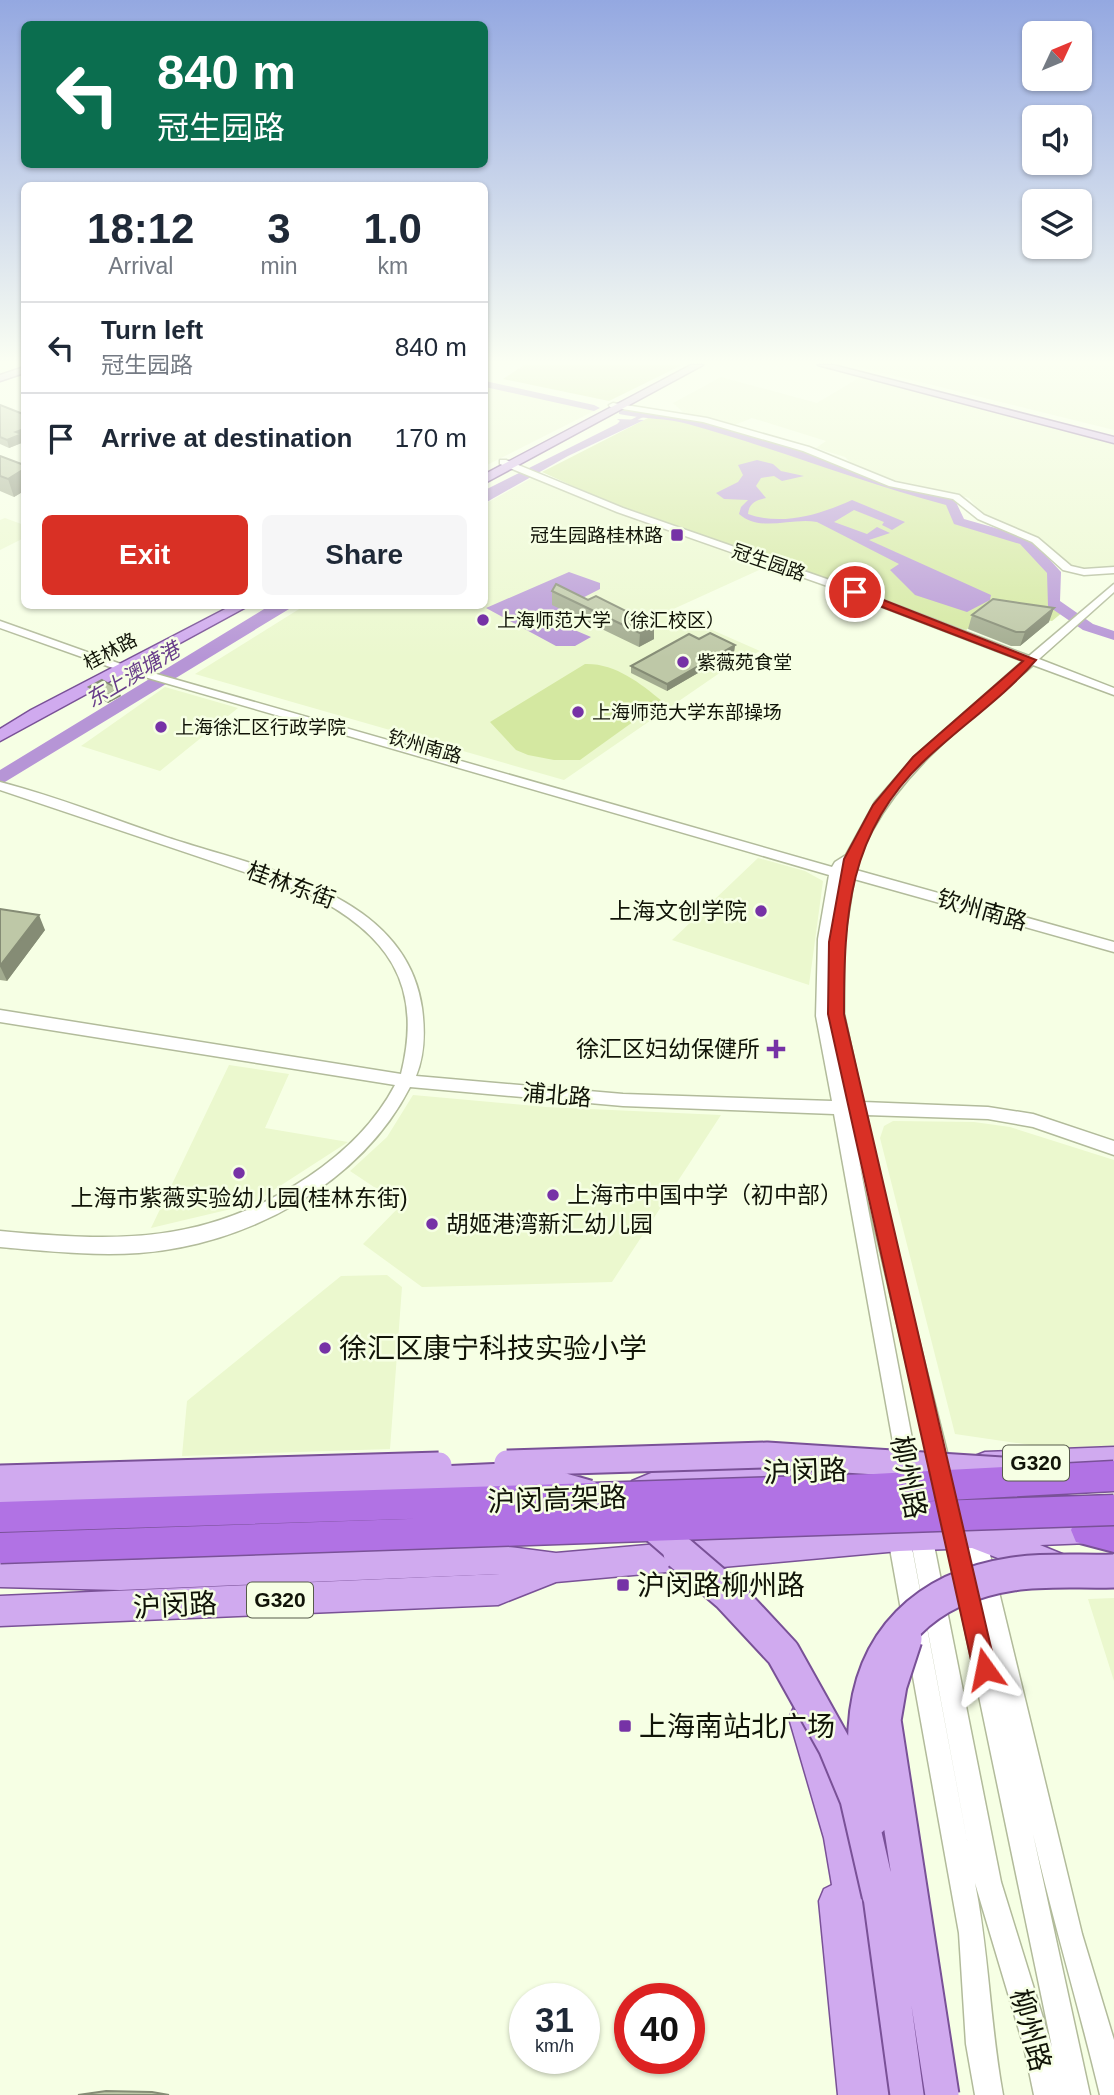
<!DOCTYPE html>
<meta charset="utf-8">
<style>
:root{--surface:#fff;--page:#f6f6f7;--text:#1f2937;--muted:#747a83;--line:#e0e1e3;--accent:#d93025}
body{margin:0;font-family:Helvetica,"Noto Sans SC",sans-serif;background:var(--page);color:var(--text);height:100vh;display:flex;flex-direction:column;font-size:26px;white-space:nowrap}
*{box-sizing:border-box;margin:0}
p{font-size:23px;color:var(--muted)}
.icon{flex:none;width:38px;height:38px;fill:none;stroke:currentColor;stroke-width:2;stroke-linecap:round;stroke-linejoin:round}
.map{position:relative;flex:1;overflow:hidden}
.side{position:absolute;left:21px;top:182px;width:467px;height:427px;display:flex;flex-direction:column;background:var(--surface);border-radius:10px;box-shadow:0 2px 5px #0004}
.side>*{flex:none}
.guide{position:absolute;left:21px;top:21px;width:467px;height:147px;border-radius:10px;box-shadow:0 2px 5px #0004;background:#0b6e4f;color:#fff;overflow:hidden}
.needle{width:46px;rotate:46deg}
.fabs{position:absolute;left:1022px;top:21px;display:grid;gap:14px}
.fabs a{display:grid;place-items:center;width:70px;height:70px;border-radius:10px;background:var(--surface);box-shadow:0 2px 5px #0004;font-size:35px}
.speed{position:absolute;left:509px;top:1983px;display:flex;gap:14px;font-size:35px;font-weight:700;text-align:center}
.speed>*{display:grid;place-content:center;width:91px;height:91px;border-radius:50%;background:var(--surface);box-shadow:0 2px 5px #0004;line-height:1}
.speed small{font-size:18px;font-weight:400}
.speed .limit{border:10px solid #d22;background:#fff;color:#111}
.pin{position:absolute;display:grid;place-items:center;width:60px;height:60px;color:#fff;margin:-30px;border:4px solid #fff;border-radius:50%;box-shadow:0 2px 7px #0007}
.me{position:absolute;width:77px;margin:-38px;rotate:348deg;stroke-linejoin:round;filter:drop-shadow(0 0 5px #0008)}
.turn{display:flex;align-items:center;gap:24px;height:147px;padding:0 21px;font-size:32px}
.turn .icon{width:91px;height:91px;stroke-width:2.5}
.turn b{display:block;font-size:49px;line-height:60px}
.eta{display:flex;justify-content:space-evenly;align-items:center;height:119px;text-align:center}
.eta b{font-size:42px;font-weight:600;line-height:49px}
.primary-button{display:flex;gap:14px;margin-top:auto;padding:14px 21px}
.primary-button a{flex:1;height:80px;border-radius:10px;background:var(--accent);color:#fff;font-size:28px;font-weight:600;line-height:80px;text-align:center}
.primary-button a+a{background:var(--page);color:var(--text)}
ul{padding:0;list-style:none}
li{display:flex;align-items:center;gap:21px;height:91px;padding:0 21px;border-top:2px solid var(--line)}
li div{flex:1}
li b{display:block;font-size:26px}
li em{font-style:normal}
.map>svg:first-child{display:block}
.built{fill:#ebf8ce}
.green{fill:#d4e8a1}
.water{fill:#b695d6}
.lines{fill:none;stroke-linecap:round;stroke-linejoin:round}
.canal{fill:#b695d6;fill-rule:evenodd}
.river{fill:#b695d6;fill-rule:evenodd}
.minor-casing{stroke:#b2bb9b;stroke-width:3}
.major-casing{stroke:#795197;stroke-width:3}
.highway-casing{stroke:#795197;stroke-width:4}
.minor{fill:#fff;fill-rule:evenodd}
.major{fill:#d0aaef;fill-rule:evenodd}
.highway{fill:#b172e4;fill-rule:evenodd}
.major-bridge-far1-casing{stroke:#795197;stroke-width:29;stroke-linecap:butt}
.major-bridge-casing{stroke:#795197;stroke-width:37;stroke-linecap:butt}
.highway-bridge-casing{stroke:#795197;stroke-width:33;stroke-linecap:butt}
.major-bridge-far1{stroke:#d0aaef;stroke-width:25}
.major-bridge{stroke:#d0aaef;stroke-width:33}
.highway-bridge{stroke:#b172e4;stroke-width:30}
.wall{fill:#a3ac90}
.shaded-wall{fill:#858c75}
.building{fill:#bec8a7;stroke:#858c75;stroke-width:2}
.route{fill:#d93025;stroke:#8d1f18;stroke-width:2}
.poi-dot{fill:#7632a6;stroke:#f6ffe4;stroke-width:2.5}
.labels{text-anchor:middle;stroke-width:5;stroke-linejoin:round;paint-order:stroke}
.far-poi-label{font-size:19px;fill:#111408;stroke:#f6ffe4;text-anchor:start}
.far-street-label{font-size:19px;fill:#111408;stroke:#f6ffe4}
.far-water-label{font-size:21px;font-style:italic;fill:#683d8a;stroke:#f6ffe4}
.shield{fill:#f6ffe4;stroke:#565a4a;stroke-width:2}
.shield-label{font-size:21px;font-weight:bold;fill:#111408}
.street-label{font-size:23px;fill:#111408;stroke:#f6ffe4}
.poi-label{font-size:23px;fill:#111408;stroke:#f6ffe4;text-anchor:end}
.near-poi-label{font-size:28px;fill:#111408;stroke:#f6ffe4;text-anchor:start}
.near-street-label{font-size:28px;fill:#111408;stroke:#f6ffe4}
</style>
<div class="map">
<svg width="1114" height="2095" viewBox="0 0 1114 2095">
<rect width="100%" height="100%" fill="#f6ffe4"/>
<path class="built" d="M849,365H1114V430L928,384Z
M862,376L1114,442V568L1087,569L1070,565L1032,535L981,513L969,498L887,480L854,466L845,457L816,448L826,441L752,418L732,426L685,414L673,403L721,377L817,403Z
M485,386L596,410L485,466Z
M532,478L617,513L768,566L669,611L760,651L724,670L564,780L195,674L304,606H485V504Z
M5,518L24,525V538L0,550V520Z
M165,687L238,708L160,771L81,746Z
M758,858L805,871L823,881L809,985L672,940Z
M229,1065L289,1074L265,1128L348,1142L252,1204L151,1228Z
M413,1095L546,1107L721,1115L612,1282L422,1287L363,1244L401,1205L350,1171L387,1137Z
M893,1121L974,1122L1010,1127L1114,1160V1448L1065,1450L955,1434L880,1138L884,1126Z
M387,1275L402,1287L390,1449L182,1456L187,1401L341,1276Z
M1114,1598V1681L1088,1599Z"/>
<path class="green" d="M524,365H682L609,401L503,379Z
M648,418C726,422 801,455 874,482C899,491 926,493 951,503L959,521L1025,541L1054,572L1053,603L1063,612L1052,621L992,611L966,630L610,503L542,472Z
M585,664C615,663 640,683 662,701L580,760H554L528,755L516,750L490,722Z"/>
<path class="water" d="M617,419L644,420L568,456L485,503V490L617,424L620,421Z
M757,460L773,464L781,471L804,476L782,481L774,476L761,478L756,486L766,498C756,500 749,503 748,514C782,526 819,515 852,500L905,522L892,530L882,525L884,522L854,510L834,522L867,534L877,527L890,533L869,540L991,595L990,600L967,612L915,595L890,570L899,564L817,522C791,517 761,533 739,514L741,507L748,500L724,499L716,493L738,482L743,475L738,465Z
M569,572L600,583V589L555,612L551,620L591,637L575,646H556L486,608Z
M269,606H294L0,785V770Z"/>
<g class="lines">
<path class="canal" d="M642,414L647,415L624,427L619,426Z"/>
<path class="river" d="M485,381L594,405L600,408L594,411L485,387Z
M623,409L690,418L810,453L880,480L955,500L964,519L1030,538L1061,572L1060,601L1093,624L1114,631V640L1083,630L1048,606L1047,573L1020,544L954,524L946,505C859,482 775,448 688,424C666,418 642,419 619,414V410Z"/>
<g class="minor-casing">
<path id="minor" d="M613,403L707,418L809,447L895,482L959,495L984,515L1038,538L1071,566L1084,569L1114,567V573L1084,575L1063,570L1032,542L978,519L953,499L889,486L803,451L703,422L610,407L609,405Z
M500,460H506L623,508L844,585L1029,656L1114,584V592L1039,659L1114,688V695L1033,665C976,715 909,763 872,831C865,844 858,855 856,870L1114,942V952L854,879L844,942V1014L863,1102L988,1107L1033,1114L1114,1141V1155L1033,1127L988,1119L866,1115L896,1249L952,1472L949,1479L942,1482L935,1479L932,1472L859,1161L918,1470L915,1477L908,1480L901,1477L898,1470L834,1114L623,1106L410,1087C360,1185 246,1245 139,1253C92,1256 46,1251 0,1247V1231C118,1242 205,1245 308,1177C344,1153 375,1123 395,1085L0,1022V1010L401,1074C424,983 387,933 307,893L0,790V782C58,797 115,820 172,839C263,869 406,893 422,1008C425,1031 425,1054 416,1076L623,1094L832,1101L816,1016L818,939L829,875L110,667L0,628V621L118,663L832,867L835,862L846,855L875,802L914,757L1023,661L836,589L617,512L500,464Z
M955,1517L963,1520L964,1525L973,1519L981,1522L984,1530L1082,1934L1114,2040V2095H1100C1079,2007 1053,1921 1033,1834L1090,2095H1062L944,1528L947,1520Z
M920,1519L928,1522L931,1530L1001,1882L1052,2047L1062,2095H1034L1024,2047L975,1883C989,1953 990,2025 1003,2095H975L966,2044L959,1933L887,1532L890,1524L898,1521L906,1524L909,1532L970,1856L909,1530L912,1522Z"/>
</g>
<g class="major-casing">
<path id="major" d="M691,365H703L485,483V474Z
M818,365H833L1114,437V443Z
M24,367V373L0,381V375Z
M231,606H248L0,741V729L31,710Z
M1114,1447V1473L985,1478L975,1474L971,1465L975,1456L985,1452Z
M841,1457L851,1460L855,1470L851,1480L841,1483L681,1489L642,1505L632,1501L628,1491L632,1481L680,1461Z
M1114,1514V1542L1040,1545L1067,1556L1072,1566L1067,1576L1057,1581L972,1548L899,1551L556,1582L498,1605L0,1626V1596L500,1574L120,1590L0,1587V1557L120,1560L494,1545L556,1553L899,1523Z
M805,1702L816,1707C867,1824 881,1970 904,2095H838L819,1901L824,1889L832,1885L824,1838L789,1718L794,1707Z"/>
</g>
<g class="highway-casing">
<path id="highway" d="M1088,1513L1114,1518V1552L1076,1542L1071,1530L1076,1518Z"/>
</g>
<use href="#minor" class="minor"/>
<use href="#major" class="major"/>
<use href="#highway" class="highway"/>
<g class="major-bridge-far1-casing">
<path id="major-bridge-far1" d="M507,1463L767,1455L1002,1470
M0,1478L439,1465
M0,1499L526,1475L589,1493
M645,1522L682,1554"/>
</g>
<g class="major-bridge-casing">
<path id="major-bridge" d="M680,1553L729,1595L783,1653L835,1746L857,1799L879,1895
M905,1639L890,1685L884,1720L942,2095
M872,1819C869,1789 863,1759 865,1729C870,1640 926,1587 1013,1574C1046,1569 1080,1572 1114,1571
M878,1882L907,2095"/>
</g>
<g class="highway-bridge-casing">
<path id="highway-bridge" d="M0,1517L874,1489L1114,1476
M0,1548L1114,1510"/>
</g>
<use href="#major-bridge-far1" class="major-bridge-far1"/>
<use href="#major-bridge" class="major-bridge"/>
<use href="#highway-bridge" class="highway-bridge"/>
</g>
<path class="wall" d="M0,405L23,414L24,413V437L23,438L24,442L9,448L0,444Z
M0,456L24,465V491L14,497L0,491Z
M552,591L654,639L639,647L552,605Z
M972,615L1049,622L1020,646H1011L968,629Z
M699,639L735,645L734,652L667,691L631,673V666Z
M89,687L121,696L108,703L91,694Z
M0,909L45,930L7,981L0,980Z"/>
<path class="shaded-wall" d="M24,429V437L23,438L24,442L9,448L7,440L16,432Z
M24,469V491L14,497L8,479Z
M1054,608L1049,622L1020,646L1025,632Z
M654,625V639L639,647L640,633Z
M735,645L734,652L667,691V684Z
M118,689L121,696L108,703L106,696Z
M39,915L45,930L7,981L0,966Z"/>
<path class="building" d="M0,405L23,414L24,413V429L16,432L22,434L7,440L0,437Z
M0,456L24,465V469L8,479L0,476Z
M556,584L588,600L596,596L654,625L640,633L552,591Z
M993,599L1054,608L1025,632H1016L972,615Z
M710,633L735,645L667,684L631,666L689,634L699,639Z
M102,680L118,689L106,696L89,687Z
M0,909L39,915L0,966Z
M106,2091L152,2092L169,2095H78Z"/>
<linearGradient id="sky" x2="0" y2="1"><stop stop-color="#94a8e1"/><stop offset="0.55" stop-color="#fbfff3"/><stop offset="1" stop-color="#fbfff3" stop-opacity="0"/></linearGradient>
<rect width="1114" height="658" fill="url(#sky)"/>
<path class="route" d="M851,590H858L1036,660C1004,697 961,726 925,760C848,832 844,915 844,1014L996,1669L993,1677L985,1681L977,1677L973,1669L828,1014L829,942L844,859L873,805L913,757L1023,661L851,595Z"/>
<g class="poi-dot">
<rect x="670" y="528" width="14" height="14" rx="3.5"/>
<circle cx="483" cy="620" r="7"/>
<circle cx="683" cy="662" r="7"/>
<circle cx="578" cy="712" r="7"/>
<circle cx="161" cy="727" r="7"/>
<circle cx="761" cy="911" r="7"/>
<path d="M772.5 1038.5h7v7h7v7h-7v7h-7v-7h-7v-7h7z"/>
<circle cx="239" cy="1173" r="7"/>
<circle cx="553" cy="1195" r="7"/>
<circle cx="432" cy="1224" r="7"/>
<circle cx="325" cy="1348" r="7"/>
<rect x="616" y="1578" width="14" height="14" rx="3.5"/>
<rect x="618" y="1719" width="14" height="14" rx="3.5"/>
</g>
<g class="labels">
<g class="far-poi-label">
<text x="663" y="542" text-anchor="end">冠生园路桂林路</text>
<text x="497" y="627">上海师范大学（徐汇校区）</text>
<text x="697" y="669">紫薇苑食堂</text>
<text x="592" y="719">上海师范大学东部操场</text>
<text x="175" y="734">上海徐汇区行政学院</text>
</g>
<g class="far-street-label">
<text transform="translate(769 562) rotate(19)" y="7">冠生园路</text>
<text transform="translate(110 651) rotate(-28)" y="7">桂林路</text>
<text transform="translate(425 746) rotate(16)" y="7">钦州南路</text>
</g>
<g class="far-water-label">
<text transform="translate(133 675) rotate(-31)" y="7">东上澳塘港</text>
</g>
<g class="shield">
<rect x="1003" y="1445.5" width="66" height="35" rx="5"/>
<rect x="247" y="1582.5" width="66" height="35" rx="5"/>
</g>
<g class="shield-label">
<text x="1036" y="1470">G320</text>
<text x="280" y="1607">G320</text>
</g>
<g class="street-label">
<text transform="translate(291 885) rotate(20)" y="8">桂林东街</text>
<text transform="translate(982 910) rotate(16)" y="8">钦州南路</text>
<text transform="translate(557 1095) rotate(5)" y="8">浦北路</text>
</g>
<g class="poi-label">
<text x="747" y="919">上海文创学院</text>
<text x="760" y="1057">徐汇区妇幼保健所</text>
<text x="567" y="1203" text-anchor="start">上海市中国中学（初中部）</text>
<text x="239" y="1206" text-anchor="middle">上海市紫薇实验幼儿园(桂林东街)</text>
<text x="446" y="1232" text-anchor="start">胡姬港湾新汇幼儿园</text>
</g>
<g class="near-poi-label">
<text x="339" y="1358">徐汇区康宁科技实验小学</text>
<text x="637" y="1595">沪闵路柳州路</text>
<text x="639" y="1736">上海南站北广场</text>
</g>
<g class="near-street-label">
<text transform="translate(805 1471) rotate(-2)" y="10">沪闵路</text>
<text transform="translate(909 1477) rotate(79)" y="10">柳州路</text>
<text transform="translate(557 1499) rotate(-2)" y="10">沪闵高架路</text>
<text transform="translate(175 1605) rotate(-3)" y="10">沪闵路</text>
<text transform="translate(1031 2030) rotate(75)" y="10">柳州路</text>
</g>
</g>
</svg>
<div class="fabs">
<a><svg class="needle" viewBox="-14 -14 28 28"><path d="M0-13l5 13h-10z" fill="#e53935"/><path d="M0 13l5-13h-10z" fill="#747a83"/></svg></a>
<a><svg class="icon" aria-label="sound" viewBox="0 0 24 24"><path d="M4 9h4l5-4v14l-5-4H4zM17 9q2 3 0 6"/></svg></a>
<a><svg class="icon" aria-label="layers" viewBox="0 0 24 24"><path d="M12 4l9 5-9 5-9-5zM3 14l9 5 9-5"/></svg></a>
</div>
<div class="speed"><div>31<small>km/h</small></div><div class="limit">40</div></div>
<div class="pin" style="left:855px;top:592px;background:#d93025"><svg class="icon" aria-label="arrive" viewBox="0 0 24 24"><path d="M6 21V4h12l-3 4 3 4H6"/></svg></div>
<svg class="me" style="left:985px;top:1669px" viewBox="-20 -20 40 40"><path d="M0-17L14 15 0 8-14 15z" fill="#d93025" stroke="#fff" stroke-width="4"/></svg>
<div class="guide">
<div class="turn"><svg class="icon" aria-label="left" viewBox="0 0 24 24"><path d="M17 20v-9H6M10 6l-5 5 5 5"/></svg><div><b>840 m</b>冠生园路</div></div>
</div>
<section class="side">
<div class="eta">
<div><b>18:12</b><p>Arrival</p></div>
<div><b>3</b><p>min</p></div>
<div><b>1.0</b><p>km</p></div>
</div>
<ul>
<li><svg class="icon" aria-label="left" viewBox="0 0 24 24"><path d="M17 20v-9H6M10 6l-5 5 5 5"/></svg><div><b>Turn left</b><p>冠生园路</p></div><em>840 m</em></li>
<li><svg class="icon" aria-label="arrive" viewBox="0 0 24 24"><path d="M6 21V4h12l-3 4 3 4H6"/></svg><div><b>Arrive at destination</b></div><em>170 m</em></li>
</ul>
<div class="primary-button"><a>Exit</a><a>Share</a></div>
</section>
</div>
